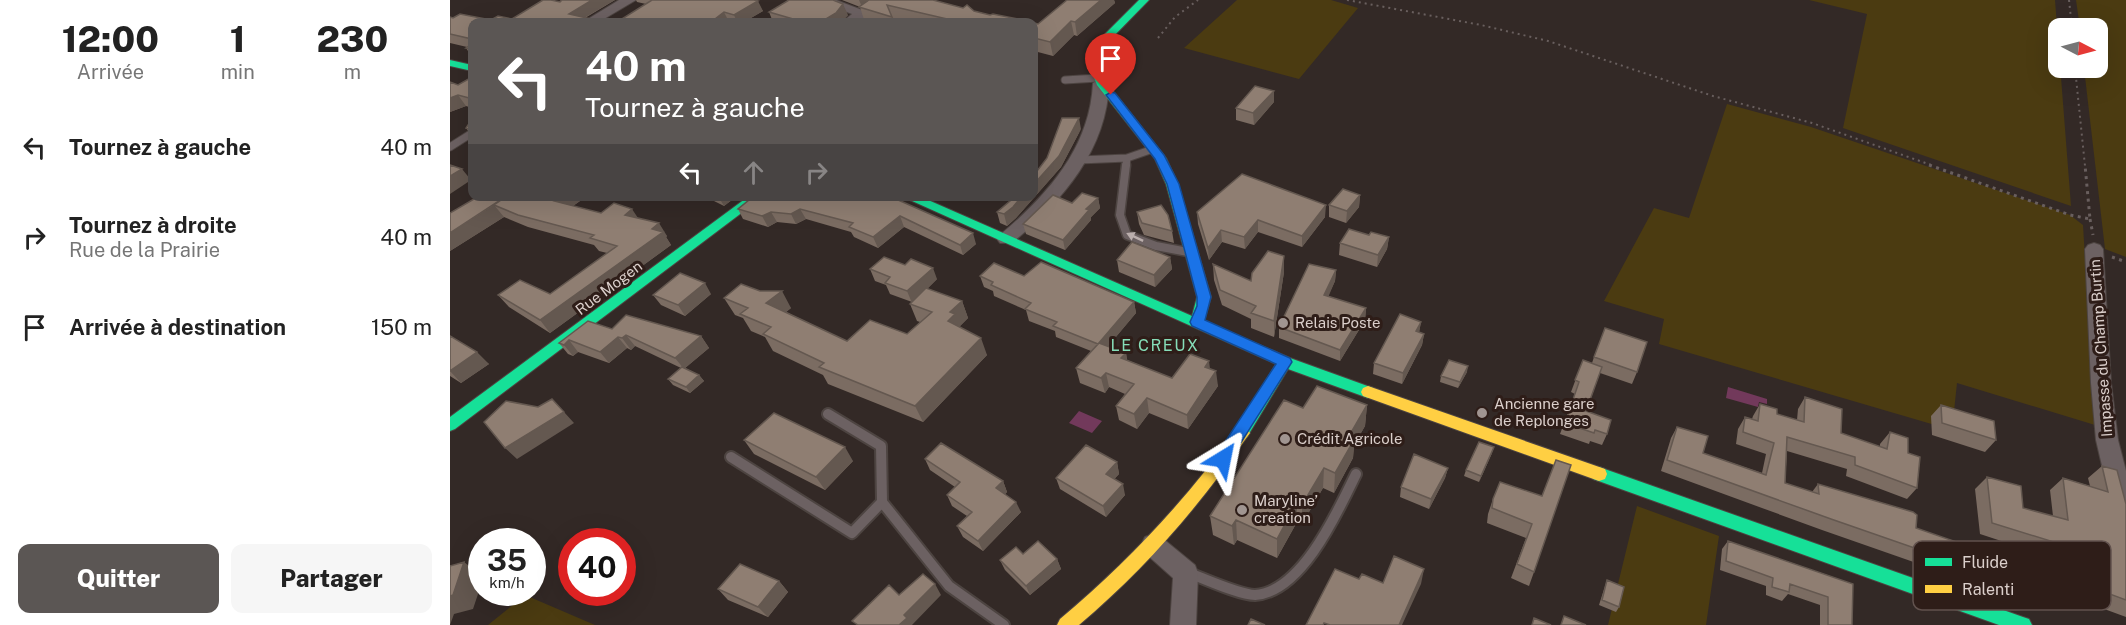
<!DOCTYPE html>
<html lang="fr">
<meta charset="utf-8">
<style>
:root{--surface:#fff;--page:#f6f6f6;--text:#222;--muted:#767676;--accent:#5b5654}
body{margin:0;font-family:"Public Sans",sans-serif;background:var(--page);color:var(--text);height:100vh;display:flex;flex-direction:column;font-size:22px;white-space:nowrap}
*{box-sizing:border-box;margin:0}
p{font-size:20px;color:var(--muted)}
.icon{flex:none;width:33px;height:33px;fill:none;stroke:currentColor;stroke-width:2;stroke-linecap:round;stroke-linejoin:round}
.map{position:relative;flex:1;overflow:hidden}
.sheet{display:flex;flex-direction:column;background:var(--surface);width:450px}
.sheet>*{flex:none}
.banner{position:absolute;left:18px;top:18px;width:570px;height:183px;border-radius:12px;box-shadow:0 6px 24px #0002;background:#5b5654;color:#fff;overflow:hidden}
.needle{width:39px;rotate:96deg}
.buttons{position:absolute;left:1598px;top:18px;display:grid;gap:12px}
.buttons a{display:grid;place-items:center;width:60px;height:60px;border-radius:12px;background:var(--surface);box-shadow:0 6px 24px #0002;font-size:30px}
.speed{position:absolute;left:18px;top:528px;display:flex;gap:12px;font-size:30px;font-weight:700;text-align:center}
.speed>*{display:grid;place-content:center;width:78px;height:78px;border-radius:50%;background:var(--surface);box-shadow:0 6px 24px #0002;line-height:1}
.speed small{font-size:15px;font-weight:400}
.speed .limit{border:9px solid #d22;background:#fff;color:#111}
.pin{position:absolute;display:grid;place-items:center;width:51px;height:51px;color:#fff;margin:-62px -26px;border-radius:50% 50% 50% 0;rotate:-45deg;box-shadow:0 0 6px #0007}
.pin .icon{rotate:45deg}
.me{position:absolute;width:66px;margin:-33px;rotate:35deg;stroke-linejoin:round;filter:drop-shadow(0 0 4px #0008)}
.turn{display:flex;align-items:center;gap:21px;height:126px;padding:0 18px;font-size:27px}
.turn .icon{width:78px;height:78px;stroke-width:2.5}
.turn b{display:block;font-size:42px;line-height:51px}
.lanes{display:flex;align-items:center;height:57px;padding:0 18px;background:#0003;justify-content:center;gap:30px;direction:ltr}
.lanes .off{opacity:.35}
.eta{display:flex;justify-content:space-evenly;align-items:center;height:102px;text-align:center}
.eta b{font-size:36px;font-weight:800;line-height:42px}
.action{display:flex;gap:12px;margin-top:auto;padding:12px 18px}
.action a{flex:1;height:69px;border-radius:12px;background:var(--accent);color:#fff;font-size:24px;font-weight:800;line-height:69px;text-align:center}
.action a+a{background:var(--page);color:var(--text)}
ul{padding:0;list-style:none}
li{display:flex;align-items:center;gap:18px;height:90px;padding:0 18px}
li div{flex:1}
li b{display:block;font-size:22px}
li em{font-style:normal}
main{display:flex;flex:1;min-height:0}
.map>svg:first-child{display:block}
.green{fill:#4b3b11}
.water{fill:#72395b}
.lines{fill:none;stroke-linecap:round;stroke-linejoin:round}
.lane-far2-casing{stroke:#4d4441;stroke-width:9}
.lane-far1-casing{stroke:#4d4441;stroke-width:11}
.lane-casing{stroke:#4d4441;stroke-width:14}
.street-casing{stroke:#4d4441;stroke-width:2}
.fast-casing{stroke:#4d4441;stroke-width:2}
.slow-casing{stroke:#4d4441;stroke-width:2}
.path-far1{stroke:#695f5e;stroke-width:2;stroke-dasharray:2 4;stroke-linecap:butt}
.path{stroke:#695f5e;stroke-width:3;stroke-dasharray:3 4.5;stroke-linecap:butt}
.lane-far2{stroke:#6c6162;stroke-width:7}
.lane-far1{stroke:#6c6162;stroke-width:8}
.lane{stroke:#6c6162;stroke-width:10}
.street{fill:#6c6162;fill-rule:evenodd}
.fast{fill:#16e098;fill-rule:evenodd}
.slow{fill:#ffcf43;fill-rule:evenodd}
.wall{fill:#7b6c62}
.shaded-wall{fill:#645850}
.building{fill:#8f7e72;stroke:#645850;stroke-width:1.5}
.oneway{fill:#baaeac}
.route{fill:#1a73e8;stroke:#114b97;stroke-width:1.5}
.poi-dot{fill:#a09591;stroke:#2e1d18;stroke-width:2}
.labels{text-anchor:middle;stroke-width:6;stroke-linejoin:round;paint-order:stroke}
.street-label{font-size:15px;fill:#dbcfcb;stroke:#2e1d18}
.poi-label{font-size:15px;fill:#dbcfcb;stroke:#2e1d18;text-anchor:start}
.neighbourhood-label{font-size:16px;letter-spacing:1.5px;fill:#86deb9;stroke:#2e1d18}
.key{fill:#2e1d18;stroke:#62524e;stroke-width:1.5}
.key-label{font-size:16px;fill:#dbcfcb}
</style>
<main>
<section class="sheet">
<div class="eta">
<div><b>12:00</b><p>Arrivée</p></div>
<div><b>1</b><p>min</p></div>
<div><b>230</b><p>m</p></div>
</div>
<ul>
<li><svg class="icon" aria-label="left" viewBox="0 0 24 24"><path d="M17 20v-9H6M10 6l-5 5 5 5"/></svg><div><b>Tournez à gauche</b></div><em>40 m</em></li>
<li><svg class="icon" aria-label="right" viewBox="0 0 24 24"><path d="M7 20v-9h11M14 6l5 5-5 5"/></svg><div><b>Tournez à droite</b><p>Rue de la Prairie</p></div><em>40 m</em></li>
<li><svg class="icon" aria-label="arrive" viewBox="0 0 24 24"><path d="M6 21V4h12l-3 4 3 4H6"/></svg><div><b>Arrivée à destination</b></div><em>150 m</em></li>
</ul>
<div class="action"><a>Quitter</a><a>Partager</a></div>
</section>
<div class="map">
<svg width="1676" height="625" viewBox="0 0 1676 625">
<rect width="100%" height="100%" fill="#332926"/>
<path class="green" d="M787,0H881L908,8L849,79L734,48Z
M1359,0H1605L1621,206L1393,128L1417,14Z
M1626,0H1676V257L1655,249L1634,68H1647V28H1630Z
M1277,104L1361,127L1620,215L1633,225L1645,425L1507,383L1502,430L1209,344L1214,319L1154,301L1204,208L1239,218Z
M1187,506L1269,536L1256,625H1158Z
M75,595L145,625H146H38Z"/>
<path class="water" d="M1278,387L1317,399V404L1309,402L1308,407L1276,398Z
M629,411L652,421L642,433L619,423Z"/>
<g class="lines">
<g class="lane-far2-casing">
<path id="lane-far2" d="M615,80L648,78
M0,147L22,133
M629,160L677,158L703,149
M676,166L677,158"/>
</g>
<g class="lane-far1-casing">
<path id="lane-far1" d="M676,165L670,215L677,235L706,246L738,252"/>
</g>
<g class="lane-casing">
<path id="lane" d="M378,414L431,446L432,502L499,586L554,625
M281,457L402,533L432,502
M739,573C755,579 790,595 805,595C852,592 888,511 906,474"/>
</g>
<g class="street-casing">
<path id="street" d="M169,0H186L149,22H133Z
M365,0H386L420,13L408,22H392L402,14Z
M651,78L659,83C657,151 611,202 562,243H550L547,239L550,235C597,195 640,148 643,83Z
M1644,243L1650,245L1653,249L1661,383L1668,440L1676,471V527L1668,524L1664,517L1646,440L1641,383L1635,249L1638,245Z
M703,534L711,537L745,565L748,573L746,625H720L723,578L695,553L691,545L695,537Z"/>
</g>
<g class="fast-casing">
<path id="fast" d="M689,0H699L657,43L649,65L656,82L716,158L728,184L761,297L754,321L840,358L923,388L925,392L923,396L918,398L838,369L797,437L792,439L787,437L784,433L787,429L826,364L451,196H469L742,316L747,297L716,184L705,159L647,85L639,65L649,40Z
M0,60L22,65V71L0,66Z
M299,196H314L5,429L0,431V417Z
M1149,467L1573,617L1579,619L1582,625H1549L1143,479L1141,474L1143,469Z"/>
</g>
<g class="slow-casing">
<path id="slow" d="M918,386L1155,469L1157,474L1155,479L1149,481L913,396L911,392L913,388Z
M792,427L797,429L800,433L797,437C749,507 694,570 629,625H607L610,619C677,563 736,500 787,429Z"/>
</g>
<path class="path-far1" d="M897,0L1031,25L1098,41L1263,96L1362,123L1484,166
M1619,0L1622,28
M708,38L725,17L748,0
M1625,68L1635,166"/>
<path class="path" d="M1479,165L1620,215L1640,219L1635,165
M1640,219L1643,235
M1662,257L1676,262"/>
<use href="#lane-far2" class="lane-far2"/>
<use href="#lane-far1" class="lane-far1"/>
<use href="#lane" class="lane"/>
<use href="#street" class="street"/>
<use href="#fast" class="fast"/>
<use href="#slow" class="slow"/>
</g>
<path class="wall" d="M112,0H165L135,18L150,21L151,22H22V57L16,48L17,47L0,43V17L41,20L62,19Z
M186,0H304L313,11L294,22H167L196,4L187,2Z
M392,0H483L540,15L583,22H459L442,18L444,22H421L414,20L410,7Z
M617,0H664L665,3L627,36L624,35L603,56L584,51V23L588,24Z
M319,12L398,15L391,22H323Z
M22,77V108L16,106L0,112L8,85Z
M824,102L804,125L786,120V108Z
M22,121V136L16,128Z
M631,129L611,167L566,218L557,226L550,223L547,212L584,196Z
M910,195L909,207L896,223L879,217V205Z
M137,196L123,206L151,213L188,218L217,236L216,237L221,245L100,333L59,307L48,295L100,294L157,253L149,251L144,245L78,227L54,217L0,251V213L52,199Z
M261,196H287L274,206L264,201Z
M304,196H447L449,200L526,244L513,255L454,227L428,248L404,237L401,232L356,219L346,224L327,222L318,227L293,219L288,209Z
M648,198L650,208L641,217V220L615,250L576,234L573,224L622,203Z
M687,212L722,231L724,243L694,235L689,224Z
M747,212L875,217L852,247L808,232L795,249L772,242L759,260L748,224Z
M919,235L939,237L937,249L927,267L889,255L890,243Z
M720,257L722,269L705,287L669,272L667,260Z
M763,264L801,281L834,272L824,337L801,328V319L772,305L764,280Z
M420,269L487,279L477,289L512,301L518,318L510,326V327L537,355L473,422L378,384L373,375L323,351L315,337L301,331L293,318L285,315L274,298L310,291L341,308L336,312L397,341L457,334L470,322L467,321L460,304L462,302L440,294L436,285L425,281Z
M886,270L885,281L878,296L916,308L915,320L890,361L829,338V327Z
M530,276H574L684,302L686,313L658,346L676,353L677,360L722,378L760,369L768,386L738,429L699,413L687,429L669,420L666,406L675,394L659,387L655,393L630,383L626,368L641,351L606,337L605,331L579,321L576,310L544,296L543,291L534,287Z
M261,294L235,316L211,305L203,295Z
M971,322L969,332L974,334L972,345L952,384L923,374L924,363Z
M162,329L251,336L259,348L235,368L249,375L254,381L240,393L223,385L218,379L231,368L185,346L181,350L177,348L159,363L128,352L123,356L118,354L109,343Z
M0,336L39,364L11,383L0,376Z
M1144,357L1187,372L1182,384L1150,373L1136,411L1157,434L1152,445L1140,441L1139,444L1110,434L1125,394L1121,392L1133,360L1142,363Z
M1017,372L1008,388L990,382L991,376Z
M1355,397L1391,433L1430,447V444L1440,432L1458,453L1467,488L1457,499L1396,476L1397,469L1337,451L1335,483L1362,492L1368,484L1466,528L1591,592L1578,602L1372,530L1211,471L1221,438L1227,427L1253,453L1312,473L1316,454L1286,444L1288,429L1295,417L1302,419L1303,416L1310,404L1327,414L1347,420L1348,409Z
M917,405L915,426L904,445L903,458L884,493L873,488L852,524L847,522L827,558L787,540L784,545L763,535L760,516L853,408Z
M1491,405L1546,440L1535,452L1482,435L1481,416Z
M294,440L403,461L375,490L304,454Z
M1042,453L1029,482L1014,476L1016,470Z
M475,459L553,481L557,492L555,494L571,512L533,551L513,537L507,526L517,516L502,506L497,495L505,487L480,470Z
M667,462L669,474L664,479L675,495L656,517L610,489L606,478Z
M1652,466L1676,504V617L1608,592L1606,559L1530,534L1525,489L1537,477L1573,508L1603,516L1600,490L1613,478L1640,486L1638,478Z
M998,468L995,478L979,509L950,497L951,487Z
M1092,496L1084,572L1079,586L1061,578L1076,538L1037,523L1038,514L1043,499Z
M1278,541L1403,584L1402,625H1370V605L1338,594L1332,601L1316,595V586L1270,570L1272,549Z
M607,559L611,569L580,595L555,570L550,560Z
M1157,580L1169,607L1166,612L1149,605L1155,586Z
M329,581L338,592L318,617L278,600L268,589Z"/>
<path class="shaded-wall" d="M142,0H165L127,22L119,14Z
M409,0H423L412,7Z
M651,0H664L665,3L627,36L625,22Z
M308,1L313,11L294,22H287L284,15Z
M393,4L398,15L391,22H371Z
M274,12L279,22H261Z
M621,21L624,35L603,56L600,42Z
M824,91V102L804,125L803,113Z
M8,95L16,106L0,112V98Z
M629,118L631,129L611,167L566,218L557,226L554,214L572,196H584V184Z
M12,169L21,180L0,194V176Z
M910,195L909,207L896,223L897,211Z
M110,196H137L113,213L104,201Z
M268,196H287L274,206Z
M648,198L650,208L641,217V220L615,250L613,240L636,209Z
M44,205L54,217L0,251V233Z
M876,205L875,217L852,247V236Z
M182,209L190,221L175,215Z
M350,209L356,219L346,224L341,214Z
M321,212L327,222L318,227L312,216Z
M450,216L454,227L428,248L423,237Z
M808,220V232L795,249L794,237Z
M209,223L217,236L216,237L221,245L100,333L90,320Z
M771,230L772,242L759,260L758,248Z
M523,233L526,244L513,255L510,245Z
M939,237L937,249L927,267L928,255Z
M834,256V272L824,337V321Z
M720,257L722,269L705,287L704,275Z
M483,268L487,279L462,303L457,291Z
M886,270L885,281L874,307V295Z
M255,283L261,294L235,316L228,305Z
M332,291L341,308L326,320L316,303Z
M512,301L518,318L510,326L512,331L498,321L500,312Z
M684,302L686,313L651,355L648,344Z
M916,308L915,320L890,361V350Z
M971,322L969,333L966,331Z
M974,334L972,345L952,384L953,373Z
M176,335L185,346L181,350L172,338Z
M251,336L259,348L234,369L225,358Z
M168,337L177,348L159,363L150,352Z
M531,338L537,355L473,422L465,406Z
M119,340L128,352L123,356L114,345Z
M27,352L39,364L11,383L0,371Z
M676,353L678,368L671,358Z
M759,361L761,376L755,367Z
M1018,366L1017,372L1008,388L1010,382Z
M766,371L768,386L738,429L737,415Z
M656,373L659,387L655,393L651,378Z
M249,375L254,381L240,393L236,387Z
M697,398L699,413L687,429L684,414Z
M917,405L915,426L904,445L903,458L884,493L885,473L899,436Z
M114,412L124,423L67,459L55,448Z
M395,447L403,461L375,490L366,477Z
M1044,447L1042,453L1029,482L1031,476Z
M667,462L669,474L659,485L656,474Z
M874,468L873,488L852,524V505Z
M998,468L995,478L979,509L981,499Z
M553,481L557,492L551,499L546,488Z
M673,484L675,495L656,517L653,506Z
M566,502L571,512L533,551L528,541Z
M847,502V522L827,558V539Z
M786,520L787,540L784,545L782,526Z
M607,559L611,569L580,595L576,586Z
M14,562L32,576V582L23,609L4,614L0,625V596Z
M974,569L971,584L952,625H949Z
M329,581L338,592L318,617L308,607Z
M485,584L491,595L462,625H449L454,615Z"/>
<path class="building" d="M93,0H101L110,2L112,0H142L119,14L150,21L148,22H22V39L0,34V17L3,18L10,14L41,20L48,16L62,19Z
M202,0H304L308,1L284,15L274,12L261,22H167Z
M339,0H383L393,4L386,13L371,22H337L343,19L319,12Z
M419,0H483L513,8L517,5L524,11L540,15L543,14L583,22H510L437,5L442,17L409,7Z
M617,0H651L625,22L621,21L600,42L584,38V23L588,24Z
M22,44V49L16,48Z
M22,77V96L19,98L8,95L0,98V82L8,85Z
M805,86L824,91L803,113L786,108Z
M612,118H629L609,156L584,184V175L597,158Z
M22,121V130L16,128L20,122Z
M0,165L12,169L0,176Z
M792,174L876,205L852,236L808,220L794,237L771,230L758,248L747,212Z
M893,189L910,195L897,211L879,205Z
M632,193L648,198L636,209L639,210L613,240L573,224L603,195L622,203Z
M29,196H45L52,199L0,233V213Z
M57,196H110L104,201L151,213L164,203L182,209L175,215L209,223L202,229L213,232L90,320L48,295L70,280L100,294L167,246L140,238L144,235L68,215L44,205Z
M304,196H447L446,199L523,233L510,245L450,216L423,237L399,227L403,223L350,209L341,214L321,212L312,216L288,209Z
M566,196H572L563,207L554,214L547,212Z
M711,205L718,215L722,231L692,223L687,212Z
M899,229L919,235L921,232L939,237L928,255L890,243Z
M682,242L720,257L704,275L667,260Z
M818,251L834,256L824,321L801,313L806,306L770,290L763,264L801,281L802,273Z
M434,257L455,265L461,259L483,268L457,291L435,283L440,277L420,269Z
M591,262L684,302L648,344L603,326L607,322L575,309L581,303L541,285L543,282L530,276L544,263L574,276Z
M859,264L886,270L874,295L916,308L890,350L829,327Z
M230,273L255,283L228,305L203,295Z
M291,284L310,291H332L316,303L397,341L420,320L457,334L482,312L460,304L476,288L512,301L500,312L505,314L498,321L531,338L465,406L369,367L374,363L313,334L321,327L290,314L298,308L274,298Z
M950,314L971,322L966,331L974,334L953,373L924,363Z
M176,315L251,336L225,358L176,335L172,338L168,337L150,352L119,340L114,345L109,343L138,321L162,329Z
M1155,328L1197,342L1187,372L1144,357Z
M0,336L27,352L0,371Z
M649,343L676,353L671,358L722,378L740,354L759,361L755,367L766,371L737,415L697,398L684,414L666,406L684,384L656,373L651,378L626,368Z
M999,360L1018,366L1010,382L991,376Z
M1133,360L1152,367L1136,411L1161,420L1157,434L1145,430L1144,433L1115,423L1129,382L1125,380Z
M232,367L249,375L236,387L218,379Z
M867,386L917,405L899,436L905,438L885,473L874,468L852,505L847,502L827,539L786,520L782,526L760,516L834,400L853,408Z
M1355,397L1392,409L1391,433L1437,449L1440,432L1458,438V453L1470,457L1467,488L1405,465V457L1337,437L1335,483L1369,494L1368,484L1463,512L1467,515L1466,528L1590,571L1591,592L1381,519L1217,460L1227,427L1258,436L1253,453L1316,475L1324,443L1293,432L1295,417L1308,421L1310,404L1327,409V414L1354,422Z
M102,399L114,412L55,448L34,422L56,401L88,407Z
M1491,405L1544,421L1546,440L1492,423Z
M324,413L395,447L366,477L294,440Z
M1029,442L1044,447L1031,476L1016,470Z
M491,443L553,481L546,488L566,502L528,541L507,526L522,512L497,495L510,482L475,459Z
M636,445L667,462L656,474L673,484L653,506L606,478Z
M964,454L998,468L981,499L951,487Z
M1106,460L1121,465L1084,572L1067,564L1082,524L1042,508L1043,499L1050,482L1092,496Z
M1652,466L1667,470L1676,504V600L1622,580L1620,547L1542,523L1537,477L1571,486L1573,508L1618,520L1613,478L1658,492Z
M588,541L607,559L576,586L550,560L566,547L573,554Z
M1278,541L1403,584L1402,625H1378V597L1340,584L1339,592L1322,587L1323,578L1276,561Z
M944,556L974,569L949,625H880L874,623L873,625H856L885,569L909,579L912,574L933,583Z
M14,562L3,595L0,596V566Z
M290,564L329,581L308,607L268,589Z
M473,574L485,584L454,615L457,618L449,625H408L402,621L439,585L449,595Z
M1157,580L1174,587L1169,607L1152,600Z
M1114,616L1136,625H1111Z
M1084,618L1101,625H1082Z
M801,619L815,625H798Z"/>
<defs><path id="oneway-solid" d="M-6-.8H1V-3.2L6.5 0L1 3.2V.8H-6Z" transform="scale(1.5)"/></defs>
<use class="oneway" href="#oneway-solid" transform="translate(685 237) rotate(-155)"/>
<path class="route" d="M661,92L665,93L714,155L729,184L761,297L755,320L840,358L842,362L778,463H767L765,459L767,454L826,364L742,326L740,322L747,306V297L717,184L705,159L656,95Z"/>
<g class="poi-dot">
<circle cx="833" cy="323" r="6"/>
<circle cx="1032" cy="413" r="6"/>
<circle cx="835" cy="439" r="6"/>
<circle cx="792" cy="510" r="6"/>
</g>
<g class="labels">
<g class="street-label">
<text transform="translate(159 288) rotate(-37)" y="5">Rue Mogen</text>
<text transform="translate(1651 348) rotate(-94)" y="5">Impasse du Champ Burtin</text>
</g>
<g class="poi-label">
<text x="845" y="328">Relais Poste</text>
<text x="1044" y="409">Ancienne gare<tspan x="1044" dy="17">de Replonges</tspan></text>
<text x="847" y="444">Crédit Agricole</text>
<text x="804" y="506">Maryline’<tspan x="804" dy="17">creation</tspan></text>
</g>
<g class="neighbourhood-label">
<text x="705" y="351">LE CREUX</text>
</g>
</g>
<rect x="1463" y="541" width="198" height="69" rx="9" class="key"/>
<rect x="1475" y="558" width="27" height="8" fill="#16e098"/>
<rect x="1475" y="585" width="27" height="8" fill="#ffcf43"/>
<g class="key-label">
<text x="1512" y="568">Fluide</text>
<text x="1512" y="595">Ralenti</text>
</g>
</svg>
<div class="buttons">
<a><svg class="needle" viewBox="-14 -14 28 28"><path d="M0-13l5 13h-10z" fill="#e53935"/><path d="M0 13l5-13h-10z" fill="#767676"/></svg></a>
</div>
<div class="speed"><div>35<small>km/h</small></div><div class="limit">40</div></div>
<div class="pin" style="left:661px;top:95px;background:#d93025"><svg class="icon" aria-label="arrive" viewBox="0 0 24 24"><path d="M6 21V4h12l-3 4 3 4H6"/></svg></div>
<svg class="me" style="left:773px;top:459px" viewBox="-20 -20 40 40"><path d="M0-17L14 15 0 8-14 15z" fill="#1a73e8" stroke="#fff" stroke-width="4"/></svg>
<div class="banner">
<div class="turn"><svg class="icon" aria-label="left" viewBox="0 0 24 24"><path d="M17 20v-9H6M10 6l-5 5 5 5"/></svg><div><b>40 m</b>Tournez à gauche</div></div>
<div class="lanes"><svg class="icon" aria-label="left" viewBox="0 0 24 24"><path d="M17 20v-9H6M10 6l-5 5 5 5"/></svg><svg class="icon off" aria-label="ahead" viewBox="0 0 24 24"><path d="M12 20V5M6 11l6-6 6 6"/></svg><svg class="icon off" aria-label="right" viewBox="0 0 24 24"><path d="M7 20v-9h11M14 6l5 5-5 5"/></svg></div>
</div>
</div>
</main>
